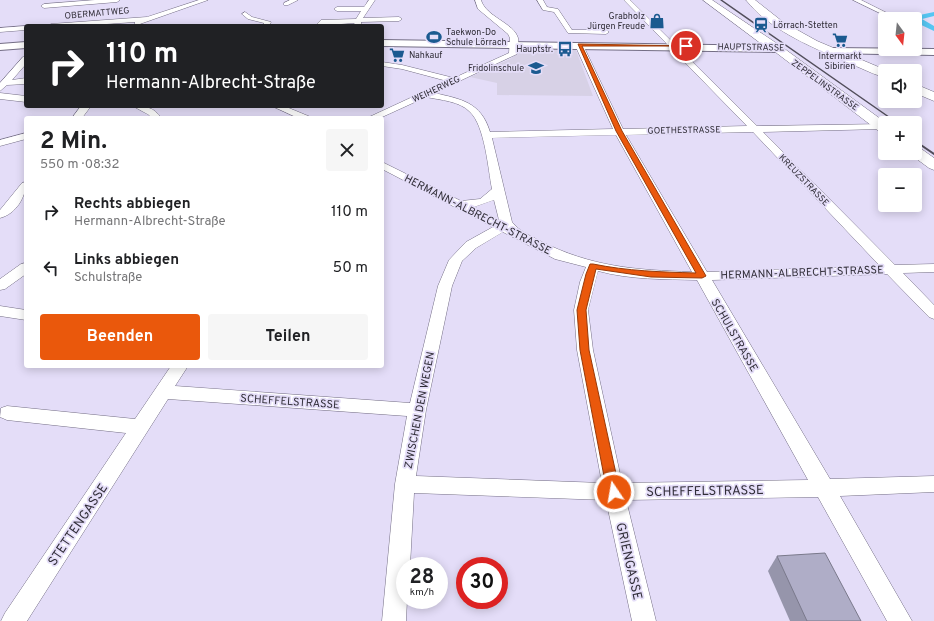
<!DOCTYPE html>
<html lang="de">
<meta charset="utf-8">
<style>
:root{--surface:#fff;--page:#f6f6f6;--text:#202124;--muted:#757577;--accent:#ea580c}
body{margin:0;font-family:Overpass,sans-serif;background:var(--page);color:var(--text);height:100vh;display:flex;flex-direction:column;font-size:15px;white-space:nowrap}
*{box-sizing:border-box;margin:0}
p{font-size:13px;color:var(--muted)}
.icon{flex:none;width:22px;height:22px;fill:none;stroke:currentColor;stroke-width:2;stroke-linecap:round;stroke-linejoin:round}
.map{position:relative;flex:1;overflow:hidden}
.drawer{position:absolute;left:24px;top:116px;width:360px;height:252px;display:flex;flex-direction:column;background:var(--surface);border-radius:4px;box-shadow:0 2px 10px #0003}
.drawer>*{flex:none}
.banner{position:absolute;left:24px;top:24px;width:360px;height:84px;border-radius:4px;box-shadow:0 2px 10px #0003;background:#202124;color:#fff;overflow:hidden}
.needle{width:26px;rotate:165deg}
.fabs{position:absolute;left:878px;top:12px;display:grid;gap:8px}
.fabs a{display:grid;place-items:center;width:44px;height:44px;border-radius:4px;background:var(--surface);box-shadow:0 2px 10px #0003;font-size:20px}
.speed{position:absolute;left:396px;top:557px;display:flex;gap:8px;font-size:20px;font-weight:700;text-align:center}
.speed>*{display:grid;place-content:center;width:52px;height:52px;border-radius:50%;background:var(--surface);box-shadow:0 2px 10px #0003;line-height:1}
.speed small{font-size:10px;font-weight:400}
.speed .limit{border:6px solid #d22;background:#fff;color:#111}
.pin{position:absolute;display:grid;place-items:center;width:34px;height:34px;color:#fff;margin:-17px;border:2px solid #fff;border-radius:50%;box-shadow:0 1px 4px #0007}
.me{position:absolute;width:44px;margin:-22px;rotate:348deg;stroke-linejoin:round;filter:drop-shadow(0 0 3px #0008)}
.turn{display:flex;align-items:center;gap:14px;height:84px;padding:0 16px;font-size:18px}
.turn .icon{width:52px;height:52px;stroke-width:2.5}
.turn b{display:block;font-size:28px;line-height:34px}
.round{display:grid;place-items:center;flex:none;width:42px;height:42px;border-radius:4px;background:var(--page)}
.overview{display:flex;align-items:center;justify-content:space-between;height:68px;padding:0 16px}
h1{font-size:24px;font-weight:700;line-height:30px}
.cta{display:flex;gap:8px;margin-top:auto;padding:8px 16px}
.cta a{flex:1;height:46px;border-radius:4px;background:var(--accent);color:#fff;font-size:16px;font-weight:700;line-height:46px;text-align:center}
.cta a+a{background:var(--page);color:var(--text)}
ul{padding:0;list-style:none}
li{display:flex;align-items:center;gap:12px;height:56px;padding:0 16px}
li div{flex:1}
li b{display:block;font-size:15px}
li em{font-style:normal}
.map>svg:first-child{display:block}
.education{fill:#d7d1e6}
.lines{fill:none;stroke-linecap:round;stroke-linejoin:round}
.canal{fill:#56c6f2;fill-rule:evenodd}
.minor-casing{stroke:#746e85;stroke-width:1}
.tertiary-casing{stroke:#746e85;stroke-width:2}
.secondary-casing{stroke:#746e85;stroke-width:1}
.minor{fill:#fff;fill-rule:evenodd}
.tertiary{fill:#fff;fill-rule:evenodd}
.secondary{fill:#fff;fill-rule:evenodd}
.rail-far1{stroke:#524e5b;stroke-width:1.5}
.rail{stroke:#524e5b;stroke-width:2}
.wall{fill:#9695ab}
.building{fill:#afadc7;stroke:#7a798b}
.route{fill:#ea580c;stroke:#983908}
.labels{text-anchor:middle;stroke-width:3.5;stroke-linejoin:round;paint-order:stroke}
.far-street-label{font-size:9px;fill:#312e38;stroke:#e4ddf8}
.far-poi-label{font-size:9px;fill:#312e38;stroke:#e4ddf8;text-anchor:end}
.street-label{font-size:11px;fill:#312e38;stroke:#e4ddf8}
.near-street-label{font-size:13px;fill:#312e38;stroke:#e4ddf8}
</style>
<div class="map">
<svg width="934" height="621" viewBox="0 0 934 621">
<rect width="100%" height="100%" fill="#e4ddf8"/>
<path class="education" d="M520,48L576,50L593,96L497,95V83L470,77L510,59L517,54Z"/>
<g class="lines">
<path class="canal" d="M934,12V16L922,19L934,26V31L915,22V16Z"/>
<g class="minor-casing">
<path id="minor" d="M95,0H120L117,2L44,8L41,6L44,4Z
M199,0H208L137,25L135,24V22L78,26H48L51,24L147,17Z
M290,0H298L288,5H284V3Z
M369,0H375L363,18L399,17L402,19L399,21L361,22L362,26H356L354,23L315,26L321,20L356,19L361,11H337L334,9L337,7H364Z
M475,0H481C486,17 514,23 518,38C519,43 517,49 517,54L434,93C461,99 481,102 490,132L613,129L575,45L579,43L583,45L623,129L747,126L624,0H630L757,126L884,124L885,127L881,129L763,132L895,265L934,264V272L903,273L934,305V319L929,317L887,274L712,280L830,479L934,476V492L840,496L912,621H887L818,497L626,500L656,621H632L606,500L414,493L410,566H405V600H407L406,621H382L395,484L407,416L168,399L27,621H1L5,613L126,433L7,420L0,417L1,408L7,406L135,419L171,366H188L175,386L410,403L438,286L449,260L466,242L493,227L382,169V162L461,201L480,199L492,189C488,169 485,126 470,112C460,101 440,100 426,97L380,118H367L447,81L402,69L382,66V62L402,65L454,78L509,53L510,38L508,34L478,9ZM752,132H753L880,266L707,272L626,135ZM616,135L692,272C635,270 592,267 540,241C529,235 519,231 512,222L492,138ZM494,200L499,220L474,207ZM503,232L555,259L586,267L580,282L574,310L577,350L602,483L416,476L426,410L452,286L462,261L476,248ZM598,271C631,280 664,279 697,280L808,480L622,483L593,350L588,310Z
M537,0H543L547,7L558,9L572,30H606L609,32L606,34L568,33L554,12L543,10Z
M853,0H861L891,15L886,16Z
M245,12L252,17L271,22L269,26H263L264,23L248,19L242,14Z
M26,26V30L0,32V28Z
M23,57H26V64L12,80L26,78V84L7,85L0,91V83Z
M0,93L26,96V102L0,99Z
M81,106H91L82,118H72Z
M133,106C145,106 154,107 161,118H151L149,115Z
M272,106H284L313,118H298Z
M26,133V139L0,146V140Z
M26,182C26,197 16,214 0,218V210L22,183Z
M26,263V274L5,289L0,290V279L21,264Z
M0,306L26,310V320L0,316Z"/>
</g>
<g class="tertiary-casing">
<path id="tertiary" d="M382,40L778,46L782,49L778,52L382,46Z
M26,42V48L0,50V44Z
M831,48L934,49V55L828,53L827,51Z"/>
</g>
<g class="secondary-casing">
<path id="secondary" d="M703,0H712L782,47L886,123L885,133L880,132L774,51L763,45Z
M746,0H755L783,22L817,41L888,71H885V77C874,75 864,69 853,65C817,49 771,32 746,0Z
M915,84L934,92V101L915,93Z
M915,147L920,148L934,158V170L929,168L910,154L915,153Z"/>
</g>
<use href="#minor" class="minor"/>
<use href="#tertiary" class="tertiary"/>
<use href="#secondary" class="secondary"/>
<path class="rail-far1" d="M721,0L896,122"/>
<path class="rail" d="M895,121L898,123
M915,141L934,154"/>
</g>
<path class="wall" d="M777,556L861,621H790L768,571Z"/>
<path class="building" d="M825,553L861,621H807L777,556Z"/>
<path class="route" d="M578,44L688,46H582L622,131L706,276L702,278L651,277L596,269L586,310L589,350L620,492L618,496L614,497L609,496L607,492L580,350L577,310L586,274L590,264H593C627,271 661,272 696,273L616,131Z"/>
<defs>
<g id="shop-bare" transform="scale(1.2)"><path d="M-5-2.5h2.3a2.7 3.5 0 0 1 5.4 0H5L5.5 6h-11ZM-1.5-2.5h3a1.5 2.3 0 0 0-3 0Z" fill="#1b5a90" stroke="#e4ddf8" stroke-width="2.5" paint-order="stroke"/></g>
<g id="station-bare" transform="scale(1.2)"><path d="M-3-6H3Q5-6 5-4V2Q5 4 3 4L4.5 6H3L1.5 4h-3L-3 6H-4.5L-3 4Q-5 4-5 2V-4Q-5-6-3-6ZM-3.5-4v3h7v-3ZM-3.5 1v1.5H-2V1ZM2 1v1.5H3.5V1Z" fill="#1b5a90" stroke="#e4ddf8" stroke-width="2.5" paint-order="stroke"/></g>
<g id="stadium-bare" transform="scale(1.2)"><path d="M0-5a6.5 5 0 1 0 0 10a6.5 5 0 1 0 0-10ZM-3.5-1.8h7v3.6h-7Z" fill="#1b5a90" stroke="#e4ddf8" stroke-width="2.5" paint-order="stroke"/></g>
<g id="supermarket-bare" transform="scale(1.2)"><path d="M-6-5.5h2.5l.6 2H6L4.5 2H-2.5L-4.4-4H-6ZM-1.5 3.2a1.3 1.3 0 1 0 .1 0ZM3 3.2a1.3 1.3 0 1 0 .1 0Z" fill="#1b5a90" stroke="#e4ddf8" stroke-width="2.5" paint-order="stroke"/></g>
<g id="bus-bare" transform="scale(1.2)"><path d="M-5-6H5V4H4V6H2V4H-2V6H-4V4H-5ZM-3.5-4V0h7V-4ZM-3.5 1.2v1.5H-2V1.2ZM2 1.2v1.5H3.5V1.2Z" fill="#1b5a90" stroke="#e4ddf8" stroke-width="2.5" paint-order="stroke"/></g>
<g id="school-bare" transform="scale(1.2)"><path d="M0-5L7-2L0 1L-7-2ZM-4 1L0 2.5L4 1V4Q0 6-4 4Z" fill="#1b5a90" stroke="#e4ddf8" stroke-width="2.5" paint-order="stroke"/></g>
</defs>
<g fill-rule="evenodd">
<use href="#shop-bare" x="657" y="21"/>
<use href="#station-bare" x="761" y="25"/>
<use href="#stadium-bare" x="434" y="37"/>
<use href="#supermarket-bare" x="840" y="40"/>
<use href="#bus-bare" x="565" y="49"/>
<use href="#supermarket-bare" x="397" y="55"/>
<use href="#school-bare" x="536" y="68"/>
</g>
<g class="labels">
<g class="far-street-label">
<text transform="translate(97 13) rotate(-5)" y="3">OBERMATTWEG</text>
<text transform="translate(751 47) rotate(1)" y="3">HAUPTSTRASSE</text>
<text transform="translate(825 85) rotate(36)" y="3">ZEPPELINSTRASSE</text>
<text transform="translate(436 89) rotate(-25)" y="3">WEIHERWEG</text>
<text transform="translate(684 130) rotate(-1)" y="3">GOETHESTRASSE</text>
<text transform="translate(804 180) rotate(46)" y="3">KREUZSTRASSE</text>
</g>
<g class="far-poi-label">
<text x="645" y="19">Grabholz<tspan x="645" dy="10">Jürgen Freude</tspan></text>
<text x="773" y="28" text-anchor="start">Lörrach-Stetten</text>
<text x="446" y="35" text-anchor="start">Taekwon-Do<tspan x="446" dy="10">Schule Lörrach</tspan></text>
<text x="553" y="52">Hauptstr.</text>
<text x="409" y="58" text-anchor="start">Nahkauf</text>
<text x="840" y="59" text-anchor="middle">Intermarkt<tspan x="840" dy="10">Sibirien</tspan></text>
<text x="524" y="71">Fridolinschule</text>
</g>
<g class="street-label">
<text transform="translate(478 214) rotate(27)" y="4">HERMANN-ALBRECHT-STRASSE</text>
<text transform="translate(802 272) rotate(-2)" y="4">HERMANN-ALBRECHT-STRASSE</text>
<text transform="translate(735 335) rotate(60)" y="4">SCHULSTRASSE</text>
<text transform="translate(290 401) rotate(4)" y="4">SCHEFFELSTRASSE</text>
<text transform="translate(419 410) rotate(-79)" y="4">ZWISCHEN DEN WEGEN</text>
</g>
<g class="near-street-label">
<text transform="translate(705 490) rotate(-1)" y="5">SCHEFFELSTRASSE</text>
<text transform="translate(77 524) rotate(-56)" y="5">STETTENGASSE</text>
<text transform="translate(630 561) rotate(77)" y="5">GRIENGASSE</text>
</g>
</g>
</svg>
<div class="fabs">
<a><svg class="needle" viewBox="-14 -14 28 28"><path d="M0-13l5 13h-10z" fill="#e53935"/><path d="M0 13l5-13h-10z" fill="#757577"/></svg></a>
<a><svg class="icon" aria-label="sound" viewBox="0 0 24 24"><path d="M4 9h4l5-4v14l-5-4H4zM17 9q2 3 0 6"/></svg></a>
<a>+</a>
<a>−</a>
</div>
<div class="speed"><div>28<small>km/h</small></div><div class="limit">30</div></div>
<div class="pin" style="left:686px;top:46px;background:#d93025"><svg class="icon" aria-label="arrive" viewBox="0 0 24 24"><path d="M6 21V4h12l-3 4 3 4H6"/></svg></div>
<svg class="me" style="left:614px;top:492px" viewBox="-20 -20 40 40"><circle r="17" fill="#ea580c" stroke="#fff" stroke-width="3"/><path d="M0-11L8 9 0 5-8 9z" fill="#fff"/></svg>
<div class="banner">
<div class="turn"><svg class="icon" aria-label="right" viewBox="0 0 24 24"><path d="M7 20v-9h11M14 6l5 5-5 5"/></svg><div><b>110 m</b>Hermann-Albrecht-Straße</div></div>
</div>
<section class="drawer">
<div class="overview"><div><h1>2 Min.</h1><p>550 m · 08:32</p></div><a class="round"><svg class="icon" aria-label="close" viewBox="0 0 24 24"><path d="M6 6l12 12M18 6L6 18"/></svg></a></div>
<ul>
<li><svg class="icon" aria-label="right" viewBox="0 0 24 24"><path d="M7 20v-9h11M14 6l5 5-5 5"/></svg><div><b>Rechts abbiegen</b><p>Hermann-Albrecht-Straße</p></div><em>110 m</em></li>
<li><svg class="icon" aria-label="left" viewBox="0 0 24 24"><path d="M17 20v-9H6M10 6l-5 5 5 5"/></svg><div><b>Links abbiegen</b><p>Schulstraße</p></div><em>50 m</em></li>
</ul>
<div class="cta"><a>Beenden</a><a>Teilen</a></div>
</section>
</div>
